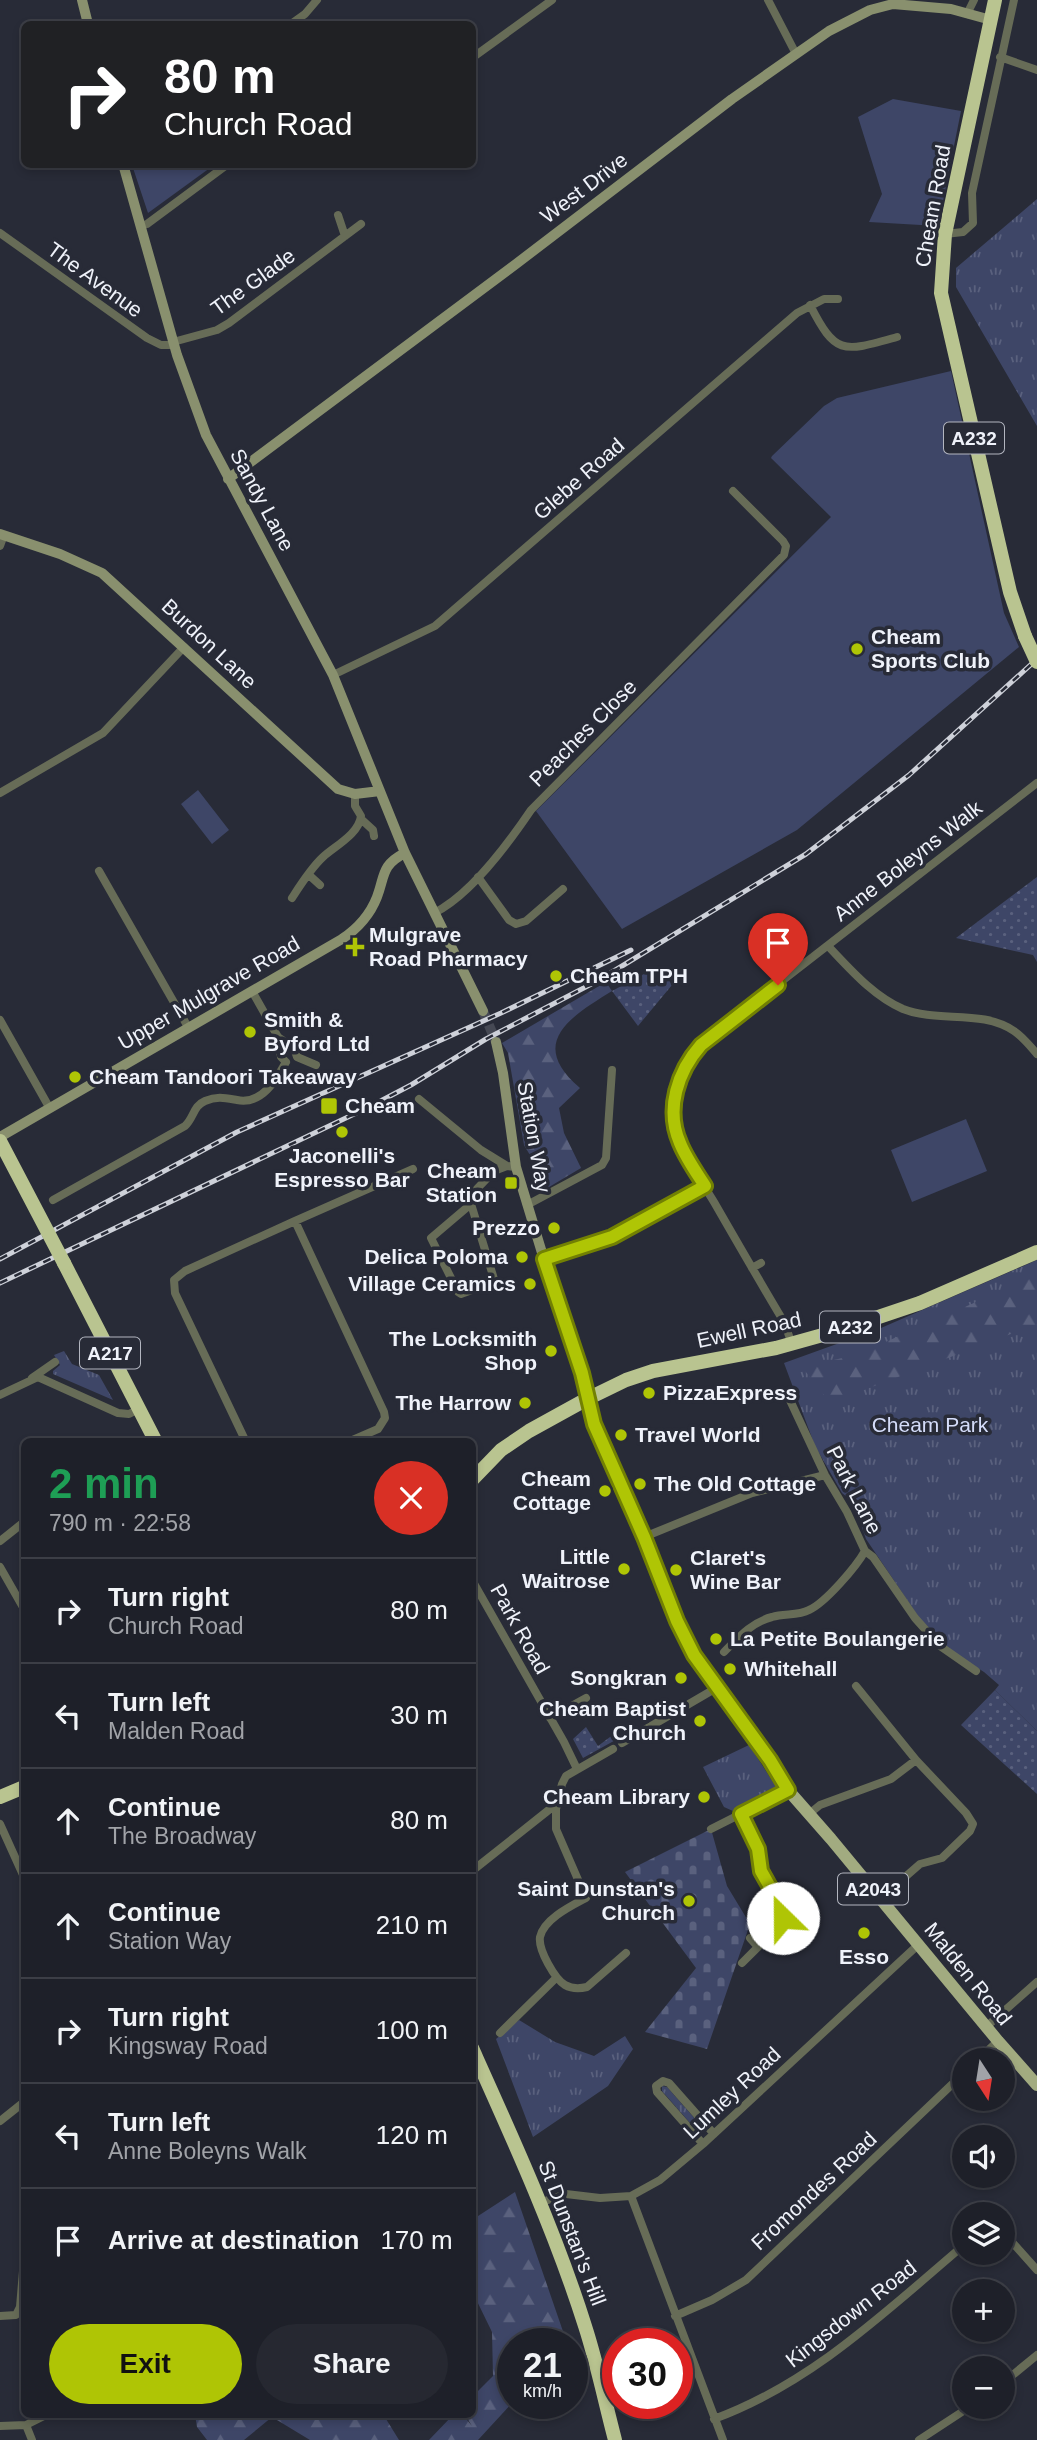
<!DOCTYPE html>
<meta charset="utf-8">
<style>
:root{--surface:#1e2029;--page:#262831;--text:#f1f3f6;--muted:#a1a3a8;--line:#3c3e46;--accent:#afc505}
body{margin:0;font-family:Arial,sans-serif;background:var(--page);color:var(--text);height:100vh;display:flex;flex-direction:column;font-size:26px;white-space:nowrap}
*{box-sizing:border-box;margin:0}
p{font-size:23px;color:var(--muted)}
.icon{flex:none;width:38px;height:38px;fill:none;stroke:currentColor;stroke-width:2;stroke-linecap:round;stroke-linejoin:round}
.map{position:relative;flex:1;overflow:hidden}
.drawer{position:absolute;left:21px;top:1438px;width:455px;height:980px;display:flex;flex-direction:column;background:var(--surface);border-radius:10px;box-shadow:0 4px 10px #0003,0 0 0 2px var(--line)}
.drawer>*{flex:none}
.top-card{position:absolute;left:21px;top:21px;width:455px;height:147px;border-radius:10px;box-shadow:0 4px 10px #0003,0 0 0 2px var(--line);background:#202124;color:#fff;overflow:hidden}
.needle{width:46px;rotate:168deg}
.tools{position:absolute;left:952px;top:2048px;display:grid;gap:14px}
.tools a{display:grid;place-items:center;width:63px;height:63px;border-radius:50%;background:var(--surface);box-shadow:0 4px 10px #0003,0 0 0 2px var(--line);font-size:35px}
.speed{position:absolute;left:497px;top:2328px;display:flex;gap:14px;font-size:35px;font-weight:700;text-align:center}
.speed>*{display:grid;place-content:center;width:91px;height:91px;border-radius:50%;background:var(--surface);box-shadow:0 4px 10px #0003,0 0 0 2px var(--line);line-height:1}
.speed small{font-size:18px;font-weight:400}
.speed .limit{border:10px solid #d22;background:#fff;color:#111}
.pin{position:absolute;display:grid;place-items:center;width:60px;height:60px;color:#fff;margin:-72px -30px;border-radius:50% 50% 50% 0;rotate:-45deg;box-shadow:0 0 7px #0007}
.pin .icon{rotate:45deg}
.me{position:absolute;width:77px;margin:-38px;rotate:337deg;stroke-linejoin:round;filter:drop-shadow(0 0 5px #0008)}
.turn{display:flex;align-items:center;gap:24px;height:147px;padding:0 28px;font-size:32px}
.turn .icon{width:91px;height:91px;stroke-width:2.5}
.turn b{display:block;font-size:49px;line-height:60px}
.round{display:grid;place-items:center;flex:none;width:74px;height:74px;border-radius:37px;background:var(--page)}
.overview{display:flex;align-items:center;justify-content:space-between;height:119px;padding:0 28px}
h1{font-size:42px;font-weight:800;line-height:52px;color:#1e9e55}
.action{display:flex;gap:14px;margin-top:auto;padding:14px 28px}
.action a{flex:1;height:80px;border-radius:42px;background:var(--accent);color:#111;font-size:28px;font-weight:800;line-height:80px;text-align:center}
.action a+a{background:var(--page);color:var(--text)}
ul{padding:0;list-style:none}
li{display:flex;align-items:center;gap:21px;height:105px;padding:0 28px;border-top:2px solid var(--line)}
li div{flex:1}
li b{display:block;font-size:26px}
li em{font-style:normal}
.map>svg:first-child{display:block}
.grass{fill:url(#grass-tufts)}
.forest{fill:url(#forest-firs)}
.cemetery{fill:url(#cemetery-stones)}
.garden{fill:url(#garden-dots)}
.pitch{fill:#3e4667}
.lines{fill:none;stroke-linecap:round;stroke-linejoin:round}
.secondary-tunnel{stroke:#464954;stroke-width:10;stroke-dasharray:10 5;stroke-linecap:butt}
.street{stroke:#676c57;stroke-width:8}
.secondary{stroke:#89906e;stroke-width:10}
.primary{stroke:#a2ab80;stroke-width:12}
.highway{stroke:#b9c490;stroke-width:14}
.rail-casing{stroke:#ced1d9;stroke-width:5}
.rail{stroke:#282b37;stroke-width:2.5;stroke-dasharray:8;stroke-linecap:butt}
.highway-bridge{stroke:#b9c490;stroke-width:14}
.route-casing{stroke:#728003;stroke-width:18}
.route{stroke:#afc505;stroke-width:12}
.poi-dot{fill:#afc505;stroke:#282b37;stroke-width:2.5}
.labels{text-anchor:middle;stroke-width:7;stroke-linejoin:round;paint-order:stroke}
.shield{fill:#282b37;stroke:#b3b6c0;stroke-width:2}
.shield-label{font-size:19px;font-weight:bold;fill:#eff2fa}
.street-label{font-size:21px;fill:#eff2fa;stroke:#282b37}
.poi-label{font-size:21px;font-weight:bold;fill:#eff2fa;stroke:#282b37;text-anchor:start}
.park-label{font-size:21px;fill:#d4dcf9;stroke:#282b37}
</style>
<div class="map">
<svg width="1037" height="2440" viewBox="0 0 1037 2440">
<defs>
<pattern id="grass-tufts" width="24" height="20" patternUnits="userSpaceOnUse" patternTransform="scale(1.75)"><rect width="24" height="20" fill="#3e4667"/><path d="M3 7l-1-3M5 7V3M7 7l1-3M15 17l-1-3M17 17v-4M19 17l1-3" fill="none" stroke="#5a617e"/></pattern>
<pattern id="forest-firs" width="22" height="20" patternUnits="userSpaceOnUse" patternTransform="scale(1.75)"><rect width="22" height="20" fill="#3e4667"/><path d="M5 1l3.5 6h-7zM16 11l3.5 6h-7z" fill="#5a617e"/></pattern>
<pattern id="cemetery-stones" width="16" height="16" patternUnits="userSpaceOnUse" patternTransform="scale(1.75)"><rect width="16" height="16" fill="#3e4667"/><path d="M2 7V4a2 2 0 0 1 4 0v3zM10 15v-3a2 2 0 0 1 4 0v3z" fill="#5a617e"/></pattern>
<pattern id="garden-dots" width="8" height="8" patternUnits="userSpaceOnUse" patternTransform="scale(1.75)"><rect width="8" height="8" fill="#3e4667"/><path d="M2 2h.1M6 6h.1" fill="none" stroke="#5a617e" stroke-width="1.8" stroke-linecap="round"/></pattern>
</defs>
<rect width="100%" height="100%" fill="#282b37"/>
<path class="grass" d="M1037,199V426L956,287V268Z
M1037,1260V1731L995,1690L999,1685L984,1672L951,1651L922,1622L866,1539L853,1502L842,1493L815,1446L784,1363L881,1328Z
M64,1351L72,1364L99,1375L113,1400L53,1374V1371L60,1365L54,1355Z
M749,1745L777,1788L733,1811L724,1807L703,1767Z
M519,2020L555,2042L594,2056L625,2036L633,2049L608,2086L533,2137L496,2039Z
M662,2086L667,2087L703,2128L702,2132H698L662,2091Z"/>
<path class="forest" d="M606,982L612,991C570,1017 527,1043 580,1088L559,1108L564,1133L581,1168L544,1190L535,1179L537,1167L524,1145L508,1053L502,1043Z
M1037,1275V1324L830,1403L802,1367L856,1355Z
M515,2192L567,2343H513V2402L478,2440H429L453,2415H463L472,2426L465,2415H472L473,2396L493,2376L492,2332L473,2293V2214L475,2218Z
M195,2415H391L386,2419L399,2440H310L272,2417L244,2440H207L197,2427Z"/>
<path class="cemetery" d="M711,1829L727,1886L750,1924L707,2049L645,2032L696,1968L625,1872Z"/>
<path class="garden" d="M1037,877V962L1033,955L956,938Z
M659,966L672,985L638,1026L612,991Z
M995,1690L1037,1731V1794L961,1725Z
M586,1727L598,1746L618,1731L621,1737L583,1758L573,1739Z"/>
<path class="pitch" d="M893,99L961,111L938,226L869,222L882,194L858,117Z
M132,165V164L214,165L148,213Z
M951,371L1004,613L1019,647L797,830L622,929L536,811L831,517L771,458L772,456L824,406L837,398Z
M198,790L229,830L212,844L181,804Z
M966,1119L987,1171L912,1202L891,1150Z"/>
<g class="lines">
<path class="secondary-tunnel" d="M483,1011L496,1042"/>
<path class="street" d="M768,0L795,52
M967,14L974,0
M291,24L305,14L317,0
M1000,57L1037,70
M472,58L552,0
M338,215L345,236
M140,226L147,224L228,164
M0,233L147,338L161,345H174
M945,234L963,232L973,223L972,193L1014,0
M810,305C836,356 843,352 897,337
M173,342L217,330L229,323L361,224
M0,546L4,535
M333,675L435,626L797,313L824,299H838
M0,793L103,733L184,647
M361,819L373,830L374,836
M99,871L188,1027
M309,875L320,885
M478,877L509,920L516,924L526,921L563,889
M292,898C301,884 311,868 323,857C335,846 359,834 361,816L355,806V794
M434,913C471,895 508,844 531,810L784,555L786,546L783,541L733,491
M828,946C850,969 873,996 903,1009C938,1023 982,1009 1014,1031C1023,1037 1030,1046 1037,1054
M252,991L278,1037L294,1048L297,1057L316,1065
M0,1020L49,1107
M278,1037L281,1057L286,1062
M419,1099L481,1150L507,1166
M53,1200L185,1126C194,1118 193,1106 205,1101C217,1096 225,1098 237,1100C262,1105 276,1080 286,1062
M471,1204L494,1279L491,1283L461,1294L458,1292L431,1238L471,1204L473,1193L494,1171L507,1166L516,1167
M527,1205L602,1165L606,1158L612,1070
M295,1221L413,1169
M544,1259L612,1237L705,1186
M752,1268L761,1263
M792,1344L784,1322C760,1282 737,1242 714,1202C699,1177 678,1150 674,1121C670,1087 687,1058 711,1036L1037,783
M32,1378L55,1362
M0,1395L38,1377L118,1413L129,1414L139,1409
M246,1442L175,1293L174,1280L185,1271L295,1221L384,1412L385,1418L378,1429L348,1442
M644,1537L752,1493L825,1475
M0,1541L24,1522
M865,1551L873,1557L915,1618L940,1646L976,1671
M0,1567L24,1609
M472,1580L564,1742L577,1769
M724,1652C738,1638 752,1622 772,1617C784,1613 798,1616 809,1610C825,1603 856,1567 865,1551L847,1512L825,1475L788,1396
M856,1686L916,1760
M550,1718L586,1698
M622,1743L718,1687
M556,1809V1829L586,1898C571,1906 544,1919 540,1937C538,1950 555,1979 565,1985C572,1989 579,1989 587,1987L626,1953
M741,1814L758,1849L761,1871L784,1912L781,1924L742,1963
M809,1814L820,1805L891,1779L916,1760L966,1813L973,1824L970,1831L942,1858L920,1864L881,1898
M0,1824L24,1877
M711,1829L788,1790
M472,1871L550,1809H556L562,1784L566,1776L613,1749
M750,1938L758,1947
M986,2027L1037,1982
M500,2033L556,1978
M978,2060L998,2041
M0,2121L24,2102
M703,2144L657,2092L656,2086L663,2081L669,2083L714,2134
M631,2196L723,2440
M539,2203L566,2194L600,2198L631,2196L660,2180L703,2144L919,1944
M1003,2232L1037,2270
M0,2316L16,2315L20,2307L24,2259
M675,2316L712,2300L746,2280L964,2073
M1003,2383L1037,2355
M714,2419C812,2383 886,2311 964,2245
M26,2425L32,2440
M0,2426L26,2425L46,2415
M919,2440L971,2406"/>
<path class="secondary" d="M82,0L88,24
M123,164L177,355L206,435L333,675L405,853L483,1011
M228,479L516,264L732,99L829,31L870,10L893,4L951,9L991,20
M0,534L60,554L102,573L338,789L355,794L380,791
M496,1042L503,1073L516,1167L556,1299L582,1373L587,1399
M0,1137L342,939C357,929 370,915 377,897C385,876 381,865 405,853"/>
<path class="primary" d="M587,1399L594,1424L644,1537L667,1600L694,1655L770,1760L788,1790L831,1839L998,2041L1037,2085"/>
<path class="highway" d="M995,0L945,234L941,293L1010,592L1025,636
M64,1263L156,1442
M472,1480L501,1450L529,1431L587,1399L626,1380L653,1371L776,1348L837,1331L920,1303L1037,1252
M0,1797L24,1787
M472,2048C513,2139 555,2231 585,2326C597,2363 605,2402 615,2440"/>
<g class="rail-casing">
<path id="rail" d="M0,1259L237,1132L501,1013L631,950
M0,1283L371,1106L411,1085L486,1039L599,980L806,854L909,775L1037,659"/>
</g>
<use href="#rail" class="rail"/>
<path class="highway-bridge" d="M1025,636L1037,662
M0,1141L64,1263"/>
</g>
<g class="lines">
<g class="route-casing">
<path id="route" d="M778,985L701,1045C678,1071 665,1109 680,1143C686,1158 696,1172 705,1186L612,1237L544,1259L582,1373L594,1424L644,1537L677,1621L694,1655L770,1760L788,1790L741,1814L758,1849L761,1871L784,1912L783,1918"/>
</g>
<use href="#route" class="route"/>
</g>
<g class="poi-dot">
<circle cx="857" cy="649" r="7"/>
<path d="M351.5 936.5h7v7h7v7h-7v7h-7v-7h-7v-7h7z"/>
<circle cx="556" cy="976" r="7"/>
<circle cx="250" cy="1032" r="7"/>
<circle cx="75" cy="1077" r="7"/>
<rect x="320" y="1097" width="18" height="18" rx="3.5"/>
<circle cx="342" cy="1132" r="7"/>
<rect x="504" y="1176" width="14" height="14" rx="3.5"/>
<circle cx="554" cy="1228" r="7"/>
<circle cx="522" cy="1257" r="7"/>
<circle cx="530" cy="1284" r="7"/>
<circle cx="551" cy="1351" r="7"/>
<circle cx="649" cy="1393" r="7"/>
<circle cx="525" cy="1403" r="7"/>
<circle cx="621" cy="1435" r="7"/>
<circle cx="640" cy="1484" r="7"/>
<circle cx="605" cy="1491" r="7"/>
<circle cx="624" cy="1569" r="7"/>
<circle cx="676" cy="1570" r="7"/>
<circle cx="716" cy="1639" r="7"/>
<circle cx="730" cy="1669" r="7"/>
<circle cx="681" cy="1678" r="7"/>
<circle cx="700" cy="1721" r="7"/>
<circle cx="704" cy="1797" r="7"/>
<circle cx="689" cy="1901" r="7"/>
<circle cx="864" cy="1933" r="7"/>
</g>
<g class="labels">
<g class="shield">
<rect x="944" y="422.5" width="60" height="31" rx="5"/>
<rect x="820" y="1311.5" width="60" height="31" rx="5"/>
<rect x="80" y="1337.5" width="60" height="31" rx="5"/>
<rect x="838" y="1873.5" width="70" height="31" rx="5"/>
</g>
<g class="shield-label">
<text x="974" y="445">A232</text>
<text x="850" y="1334">A232</text>
<text x="110" y="1360">A217</text>
<text x="873" y="1896">A2043</text>
</g>
<g class="street-label">
<text transform="translate(584 188) rotate(-37)" y="7">West Drive</text>
<text transform="translate(933 206) rotate(-80)" y="7">Cheam Road</text>
<text transform="translate(95 280) rotate(36)" y="7">The Avenue</text>
<text transform="translate(253 282) rotate(-36)" y="7">The Glade</text>
<text transform="translate(579 479) rotate(-41)" y="7">Glebe Road</text>
<text transform="translate(262 500) rotate(62)" y="7">Sandy Lane</text>
<text transform="translate(209 644) rotate(43)" y="7">Burdon Lane</text>
<text transform="translate(583 733) rotate(-45)" y="7">Peaches Close</text>
<text transform="translate(908 861) rotate(-38)" y="7">Anne Boleyns Walk</text>
<text transform="translate(209 993) rotate(-30)" y="7">Upper Mulgrave Road</text>
<text transform="translate(534 1137) rotate(80)" y="7">Station Way</text>
<text transform="translate(749 1330) rotate(-12)" y="7">Ewell Road</text>
<text transform="translate(854 1490) rotate(63)" y="7">Park Lane</text>
<text transform="translate(520 1629) rotate(61)" y="7">Park Road</text>
<text transform="translate(968 1974) rotate(51)" y="7">Malden Road</text>
<text transform="translate(732 2093) rotate(-43)" y="7">Lumley Road</text>
<text transform="translate(814 2191) rotate(-43)" y="7">Fromondes Road</text>
<text transform="translate(572 2233) rotate(69)" y="7">St Dunstan's Hill</text>
<text transform="translate(851 2314) rotate(-38)" y="7">Kingsdown Road</text>
</g>
<g class="poi-label">
<text x="871" y="644">Cheam<tspan x="871" dy="24">Sports Club</tspan></text>
<text x="369" y="942">Mulgrave<tspan x="369" dy="24">Road Pharmacy</tspan></text>
<text x="570" y="983">Cheam TPH</text>
<text x="264" y="1027">Smith &amp;<tspan x="264" dy="24">Byford Ltd</tspan></text>
<text x="89" y="1084">Cheam Tandoori Takeaway</text>
<text x="345" y="1113">Cheam</text>
<text x="342" y="1163" text-anchor="middle">Jaconelli's<tspan x="342" dy="24">Espresso Bar</tspan></text>
<text x="497" y="1178" text-anchor="end">Cheam<tspan x="497" dy="24">Station</tspan></text>
<text x="540" y="1235" text-anchor="end">Prezzo</text>
<text x="508" y="1264" text-anchor="end">Delica Poloma</text>
<text x="516" y="1291" text-anchor="end">Village Ceramics</text>
<text x="537" y="1346" text-anchor="end">The Locksmith<tspan x="537" dy="24">Shop</tspan></text>
<text x="663" y="1400">PizzaExpress</text>
<text x="511" y="1410" text-anchor="end">The Harrow</text>
<text x="635" y="1442">Travel World</text>
<text x="591" y="1486" text-anchor="end">Cheam<tspan x="591" dy="24">Cottage</tspan></text>
<text x="654" y="1491">The Old Cottage</text>
<text x="610" y="1564" text-anchor="end">Little<tspan x="610" dy="24">Waitrose</tspan></text>
<text x="690" y="1565">Claret's<tspan x="690" dy="24">Wine Bar</tspan></text>
<text x="730" y="1646">La Petite Boulangerie</text>
<text x="744" y="1676">Whitehall</text>
<text x="667" y="1685" text-anchor="end">Songkran</text>
<text x="686" y="1716" text-anchor="end">Cheam Baptist<tspan x="686" dy="24">Church</tspan></text>
<text x="690" y="1804" text-anchor="end">Cheam Library</text>
<text x="675" y="1896" text-anchor="end">Saint Dunstan's<tspan x="675" dy="24">Church</tspan></text>
<text x="864" y="1964" text-anchor="middle">Esso</text>
</g>
<g class="park-label">
<text x="930" y="1432">Cheam Park</text>
</g>
</g>
</svg>
<div class="tools">
<a><svg class="needle" viewBox="-14 -14 28 28"><path d="M0-13l5 13h-10z" fill="#e53935"/><path d="M0 13l5-13h-10z" fill="#a1a3a8"/></svg></a>
<a><svg class="icon" aria-label="sound" viewBox="0 0 24 24"><path d="M4 9h4l5-4v14l-5-4H4zM17 9q2 3 0 6"/></svg></a>
<a><svg class="icon" aria-label="layers" viewBox="0 0 24 24"><path d="M12 4l9 5-9 5-9-5zM3 14l9 5 9-5"/></svg></a>
<a>+</a>
<a>−</a>
</div>
<div class="speed"><div>21<small>km/h</small></div><div class="limit">30</div></div>
<div class="pin" style="left:778px;top:985px;background:#d93025"><svg class="icon" aria-label="arrive" viewBox="0 0 24 24"><path d="M6 21V4h12l-3 4 3 4H6"/></svg></div>
<svg class="me" style="left:783px;top:1918px" viewBox="-20 -20 40 40"><circle r="19" fill="#fff"/><path d="M0-13L10 11 0 6-10 11z" fill="#afc505"/></svg>
<div class="top-card">
<div class="turn"><svg class="icon" aria-label="right" viewBox="0 0 24 24"><path d="M7 20v-9h11M14 6l5 5-5 5"/></svg><div><b>80 m</b>Church Road</div></div>
</div>
<section class="drawer">
<div class="overview"><div><h1>2 min</h1><p>790 m · 22:58</p></div><a class="round" style="background:#d93025;color:#fff"><svg class="icon" aria-label="close" viewBox="0 0 24 24"><path d="M6 6l12 12M18 6L6 18"/></svg></a></div>
<ul>
<li><svg class="icon" aria-label="right" viewBox="0 0 24 24"><path d="M7 20v-9h11M14 6l5 5-5 5"/></svg><div><b>Turn right</b><p>Church Road</p></div><em>80 m</em></li>
<li><svg class="icon" aria-label="left" viewBox="0 0 24 24"><path d="M17 20v-9H6M10 6l-5 5 5 5"/></svg><div><b>Turn left</b><p>Malden Road</p></div><em>30 m</em></li>
<li><svg class="icon" aria-label="ahead" viewBox="0 0 24 24"><path d="M12 20V5M6 11l6-6 6 6"/></svg><div><b>Continue</b><p>The Broadway</p></div><em>80 m</em></li>
<li><svg class="icon" aria-label="ahead" viewBox="0 0 24 24"><path d="M12 20V5M6 11l6-6 6 6"/></svg><div><b>Continue</b><p>Station Way</p></div><em>210 m</em></li>
<li><svg class="icon" aria-label="right" viewBox="0 0 24 24"><path d="M7 20v-9h11M14 6l5 5-5 5"/></svg><div><b>Turn right</b><p>Kingsway Road</p></div><em>100 m</em></li>
<li><svg class="icon" aria-label="left" viewBox="0 0 24 24"><path d="M17 20v-9H6M10 6l-5 5 5 5"/></svg><div><b>Turn left</b><p>Anne Boleyns Walk</p></div><em>120 m</em></li>
<li><svg class="icon" aria-label="arrive" viewBox="0 0 24 24"><path d="M6 21V4h12l-3 4 3 4H6"/></svg><div><b>Arrive at destination</b></div><em>170 m</em></li>
</ul>
<div class="action"><a>Exit</a><a>Share</a></div>
</section>
</div>
